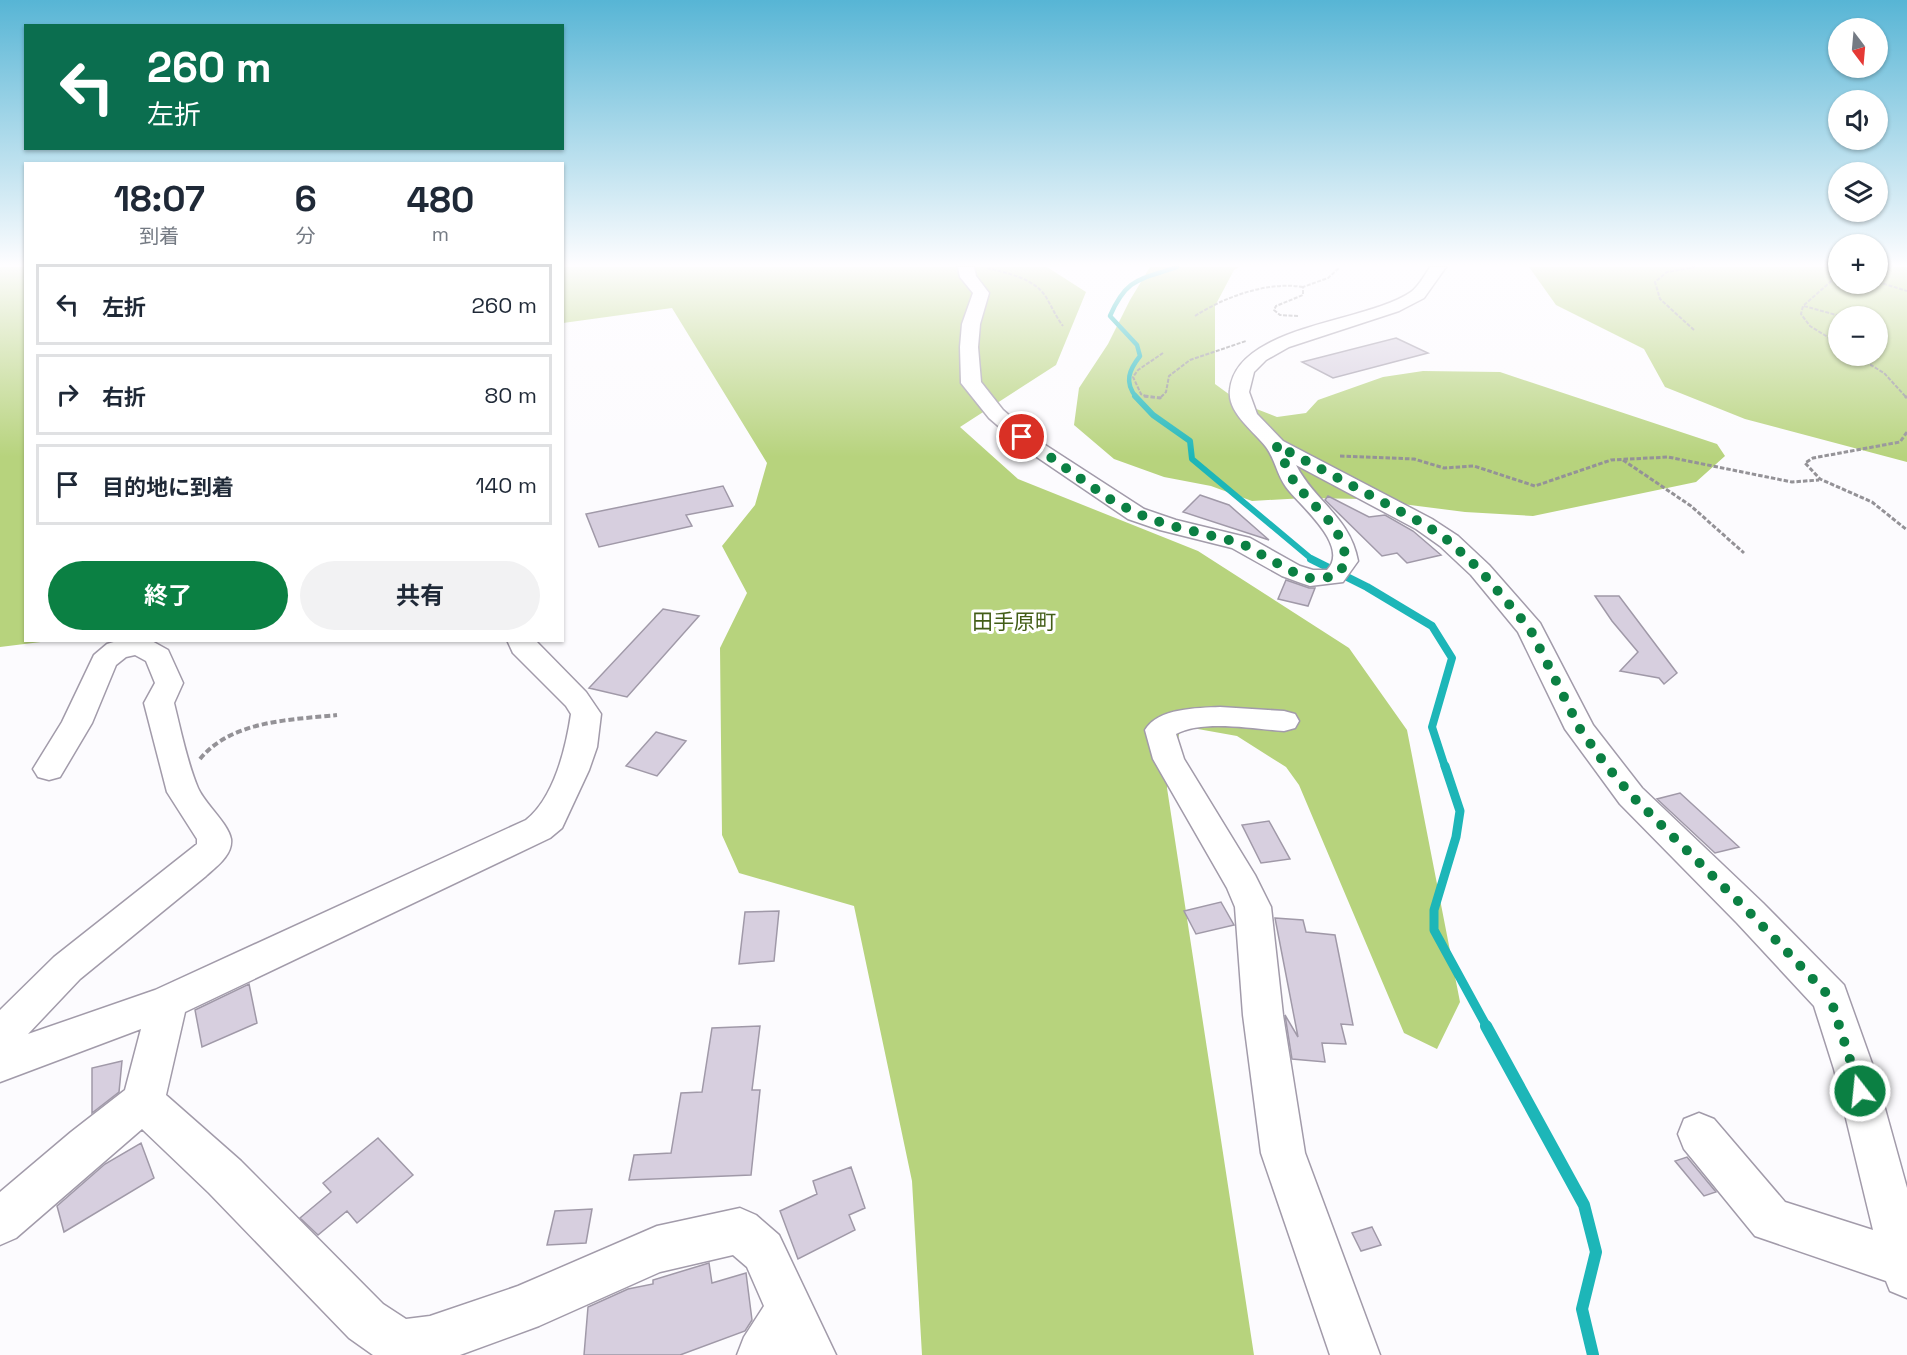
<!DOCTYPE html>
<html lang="ja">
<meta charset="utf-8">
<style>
:root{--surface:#fff;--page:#f2f2f3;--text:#1f2937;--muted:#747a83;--line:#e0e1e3;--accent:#0b8043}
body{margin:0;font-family:"Space Grotesk","Noto Sans JP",sans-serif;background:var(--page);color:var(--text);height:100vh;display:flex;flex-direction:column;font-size:22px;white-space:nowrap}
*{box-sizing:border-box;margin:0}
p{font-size:20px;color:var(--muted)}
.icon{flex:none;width:33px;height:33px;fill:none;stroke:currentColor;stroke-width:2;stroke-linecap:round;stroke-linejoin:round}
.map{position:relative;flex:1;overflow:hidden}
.side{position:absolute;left:24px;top:162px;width:540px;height:480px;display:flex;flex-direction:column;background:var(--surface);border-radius:0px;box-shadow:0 2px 4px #0004}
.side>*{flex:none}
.guide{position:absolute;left:24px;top:24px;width:540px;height:126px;border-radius:0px;box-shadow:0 2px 4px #0004;background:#0b6e4f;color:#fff;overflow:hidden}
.needle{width:39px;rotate:164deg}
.buttons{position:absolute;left:1828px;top:18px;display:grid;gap:12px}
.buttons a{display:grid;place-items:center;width:60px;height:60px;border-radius:50%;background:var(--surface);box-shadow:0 2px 4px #0004;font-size:30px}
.pin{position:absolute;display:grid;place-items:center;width:51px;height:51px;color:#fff;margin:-26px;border:3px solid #fff;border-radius:50%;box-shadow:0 2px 6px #0007}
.me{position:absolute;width:66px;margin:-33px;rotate:344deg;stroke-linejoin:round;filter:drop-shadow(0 0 4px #0008)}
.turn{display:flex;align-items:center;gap:21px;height:126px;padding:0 24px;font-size:27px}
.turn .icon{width:78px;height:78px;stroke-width:2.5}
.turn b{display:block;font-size:42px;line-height:51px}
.eta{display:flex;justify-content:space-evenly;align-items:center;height:102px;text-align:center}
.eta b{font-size:36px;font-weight:700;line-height:42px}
.action{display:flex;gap:12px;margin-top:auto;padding:12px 24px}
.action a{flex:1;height:69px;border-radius:36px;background:var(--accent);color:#fff;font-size:24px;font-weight:700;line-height:69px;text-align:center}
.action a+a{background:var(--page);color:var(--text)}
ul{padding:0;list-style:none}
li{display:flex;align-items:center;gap:18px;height:81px;margin:0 12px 9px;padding:0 12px;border:3px solid var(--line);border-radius:0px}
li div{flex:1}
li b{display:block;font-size:22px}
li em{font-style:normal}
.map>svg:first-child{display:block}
.forest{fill:#b7d37d;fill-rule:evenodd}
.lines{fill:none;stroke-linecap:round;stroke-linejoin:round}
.stream-far4{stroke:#1db6b8;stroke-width:4.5}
.stream-far3{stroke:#1db6b8;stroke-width:6}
.stream-far2{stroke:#1db6b8;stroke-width:8}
.stream-far1{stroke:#1db6b8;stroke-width:9}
.stream{stroke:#1db6b8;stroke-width:12}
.building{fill:#d7cfdf;stroke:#a099a8;stroke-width:1.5}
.minor-casing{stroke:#a29baa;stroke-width:3}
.path-far2{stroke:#949297;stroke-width:2;stroke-dasharray:4 1.5;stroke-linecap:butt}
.path-far1{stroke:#949297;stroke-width:3;stroke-dasharray:4.5 2;stroke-linecap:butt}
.path{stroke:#949297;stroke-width:4;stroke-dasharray:6 3;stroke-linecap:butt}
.minor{fill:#fff;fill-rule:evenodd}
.route{stroke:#0b8043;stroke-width:10;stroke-dasharray:0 18}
.labels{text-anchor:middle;stroke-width:6;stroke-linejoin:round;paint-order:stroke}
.quarter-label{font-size:21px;fill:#425d17;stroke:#fff}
</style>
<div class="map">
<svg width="1907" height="1355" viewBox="0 0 1907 1355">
<rect width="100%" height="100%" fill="#fcfbfe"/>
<path class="forest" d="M0,267H25L26,640L49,641L0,647Z
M562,267H1047L1086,292L1056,365L960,427L1018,479L1198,551L1349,648L1407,730L1460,1002L1437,1049L1404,1033L1299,785L1286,767L1237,736L1181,726L1167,788L1254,1355H922L912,1181L854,906L739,873L722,835L720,648L747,593L722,546L755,505L767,463L672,308L563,323Z
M1150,267H1239L1234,270L1215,306V384L1241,403L1277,417L1306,413L1318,400L1383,377L1423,371L1500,372L1717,444L1725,456L1696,482L1533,516L1465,512L1363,499L1305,498L1252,501L1211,486L1164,477L1114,459L1074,425L1079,388L1108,344L1130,300Z
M1529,267H1839V284H1878V267H1907V462L1745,419L1665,387L1644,349L1556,305ZM1839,316H1878V356H1839Z"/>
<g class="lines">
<path class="stream-far4" d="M1136,397C1124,382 1129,370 1140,356L1137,345L1110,316C1127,277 1140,280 1177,267"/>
<path class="stream-far3" d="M1135,396L1153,415L1190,441L1192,459L1314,561"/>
<path class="stream-far2" d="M1311,559L1367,587L1432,626L1452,658L1432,727L1445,767"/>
<path class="stream-far1" d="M1445,766L1460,811L1456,837L1434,910V930L1487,1027"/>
<path class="stream" d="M1486,1026L1584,1205L1596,1252L1582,1309L1593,1355"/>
</g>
<path class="building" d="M1396,338L1428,353L1333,378L1302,362Z
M723,486L733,506L686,515L692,526L599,547L586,514Z
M1200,495L1229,505L1269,540L1183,512Z
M1328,496L1369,517L1385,515L1413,531L1441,555L1407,563L1397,553L1382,556L1325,500Z
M1286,580L1309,588H1315L1308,606L1278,599Z
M1595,596H1619L1677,673L1664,684L1659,678L1620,671L1638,652L1612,621Z
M663,609L699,616L627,697L589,688Z
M656,732L686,741L657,776L626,766Z
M1680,793L1739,847L1715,853L1657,799Z
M1269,821L1290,859L1261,863L1242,825Z
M1221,902L1234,925L1196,934L1184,911Z
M779,911L774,961L739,964L745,912Z
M1275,918L1303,920L1306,932L1335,935L1353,1025L1341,1024L1346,1044L1322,1043L1325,1062L1292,1059L1285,1015L1298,1037Z
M249,984L257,1023L202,1047L195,1010Z
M760,1026L752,1090H760L751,1175L629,1180L634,1155L671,1153L681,1093L702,1092L712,1028Z
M122,1061L119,1092L92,1113V1068Z
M378,1138L413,1175L357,1223L347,1211L318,1235L300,1218L331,1192L323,1183Z
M141,1143L154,1178L64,1232L57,1206L105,1164Z
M1687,1157L1716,1192L1704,1196L1675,1161Z
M851,1167L865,1208L849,1215L855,1230L798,1259L780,1211L817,1194L813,1181Z
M592,1209L586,1243L547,1245L555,1211Z
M1372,1227L1381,1245L1361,1251L1352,1233Z
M709,1263L712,1283L746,1273L752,1320L745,1331L680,1355H584L588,1307L628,1289L653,1284V1280Z"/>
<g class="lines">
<g class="minor-casing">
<path id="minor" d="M958,267H974L976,276L989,293L980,324L978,347L981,382L1003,410L1039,441L1144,509L1176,520L1250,538L1300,566L1313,570H1327C1351,546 1299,505 1286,487C1277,475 1275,459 1266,447C1254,431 1227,413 1230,390C1236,325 1366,323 1411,292C1418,287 1425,275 1430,267H1446L1424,298L1399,311L1289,347L1266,360L1254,372L1249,392L1257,414L1283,441L1432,519L1458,536L1489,565L1540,623L1593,725L1642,788L1763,903L1844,985L1874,1069L1907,1188V1298L1890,1291L1886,1281L1755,1236L1684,1149L1678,1134L1684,1119L1699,1113L1714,1119L1785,1202L1873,1230L1834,1069L1814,1006L1737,923L1620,804L1565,729L1518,632L1471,575L1440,546L1416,529L1296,465C1315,502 1350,517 1358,561L1343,582L1310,586L1301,583L1282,576L1232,548L1160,530L1128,519L1025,449L989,418L961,383L960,347L962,324L973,293L960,277Z
M150,640L168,650L183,683L174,703C181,731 187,762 198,788C205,804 228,823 231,839C233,855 216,867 206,876L80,979L28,1034L155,990L526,820C554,798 566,748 571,714L566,706L513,653L507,640H535L586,692L601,714L597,747L589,770L562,828L550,838L185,1012L166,1095L241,1161L383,1304L406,1319L430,1316L518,1286L657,1226L740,1208L756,1215L779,1235L836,1355H737L744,1337L764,1306L747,1267L733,1255L660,1272L539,1326L460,1355H373L349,1338L209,1193L142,1129L16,1238L0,1245V1192L71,1132L125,1090L141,1029L0,1082V1010L54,957L197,844V839L167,792L144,703L155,683L146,661L135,655L126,657L116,665L92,723L60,777L49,780L38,777L33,769L62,722L94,655L107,644L117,641Z
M1220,707L1284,711L1295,714L1299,721L1295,728L1284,731C1254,729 1203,719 1176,734L1184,759L1255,875L1271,907L1283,1015L1305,1153L1380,1355H1330L1261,1153L1243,1015L1235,907L1227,888L1153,759L1145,730C1158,708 1197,708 1220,707Z"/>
</g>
<path class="path-far2" d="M1834,267L1837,276L1803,306L1801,314L1810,326L1839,344
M987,268C1007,273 1034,278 1046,297C1052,307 1056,317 1063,326
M1878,282L1907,291
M1804,306L1840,316
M1195,316C1224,297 1268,281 1303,287
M1298,316L1280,315L1274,310L1276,306L1303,295V287L1328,278L1340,267
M1694,330L1660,299L1655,282L1667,272L1696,267
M1856,356L1884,373L1906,397
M1147,397L1141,394L1133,377L1138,370L1163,353
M1161,397L1166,392L1169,376L1190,360L1246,341"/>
<path class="path-far1" d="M1144,396L1160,398L1162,396
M1905,396L1907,398
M1907,432L1900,442L1813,458L1805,463L1820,479L1872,502L1907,530
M1340,456L1414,459L1444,468L1474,466L1535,486L1611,460L1668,457L1792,482L1819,480
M1623,460L1691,506L1744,553"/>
<path class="path" d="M200,759C232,720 291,720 337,715"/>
<use href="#minor" class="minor"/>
</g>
<linearGradient id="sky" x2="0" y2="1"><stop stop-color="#57b5d5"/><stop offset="0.58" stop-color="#fefdff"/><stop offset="1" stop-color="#fefdff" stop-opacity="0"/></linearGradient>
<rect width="1907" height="457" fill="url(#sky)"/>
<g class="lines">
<path class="route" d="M1022,437L1108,498L1136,513L1168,525L1241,543L1291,571L1310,578L1334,577L1341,570L1346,561L1343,544L1333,525L1295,484L1276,445L1424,524L1449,541L1480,570L1530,629L1580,729L1605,764L1632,796L1750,913L1830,997L1860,1091"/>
</g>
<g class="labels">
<g class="quarter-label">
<text x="1014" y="629">田手原町</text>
</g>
</g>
</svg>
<div class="buttons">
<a><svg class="needle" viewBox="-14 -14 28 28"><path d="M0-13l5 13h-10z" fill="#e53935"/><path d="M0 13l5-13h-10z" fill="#747a83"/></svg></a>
<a><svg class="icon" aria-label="sound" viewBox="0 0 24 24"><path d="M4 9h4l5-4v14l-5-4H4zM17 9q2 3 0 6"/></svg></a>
<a><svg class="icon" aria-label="layers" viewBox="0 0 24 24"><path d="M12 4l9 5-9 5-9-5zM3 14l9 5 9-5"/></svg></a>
<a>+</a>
<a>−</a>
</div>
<div class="pin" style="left:1022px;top:437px;background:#d93025"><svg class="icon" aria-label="arrive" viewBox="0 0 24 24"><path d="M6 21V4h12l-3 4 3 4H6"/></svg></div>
<svg class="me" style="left:1860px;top:1091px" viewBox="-20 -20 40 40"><circle r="17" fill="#0b8043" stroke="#fff" stroke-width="3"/><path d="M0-11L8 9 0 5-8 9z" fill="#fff"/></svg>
<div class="guide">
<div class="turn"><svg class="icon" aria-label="left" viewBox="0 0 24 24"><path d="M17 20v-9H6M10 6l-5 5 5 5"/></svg><div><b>260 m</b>左折</div></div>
</div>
<section class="side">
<div class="eta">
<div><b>18:07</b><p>到着</p></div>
<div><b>6</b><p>分</p></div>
<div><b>480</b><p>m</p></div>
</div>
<ul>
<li><svg class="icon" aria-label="left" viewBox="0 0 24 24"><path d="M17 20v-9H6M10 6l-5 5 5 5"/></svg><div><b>左折</b></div><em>260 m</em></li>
<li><svg class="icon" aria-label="right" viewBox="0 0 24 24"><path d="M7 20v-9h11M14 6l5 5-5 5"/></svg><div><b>右折</b></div><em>80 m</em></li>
<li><svg class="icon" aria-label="arrive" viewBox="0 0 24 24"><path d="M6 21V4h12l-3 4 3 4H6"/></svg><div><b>目的地に到着</b></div><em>140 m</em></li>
</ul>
<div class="action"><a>終了</a><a>共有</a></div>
</section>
</div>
